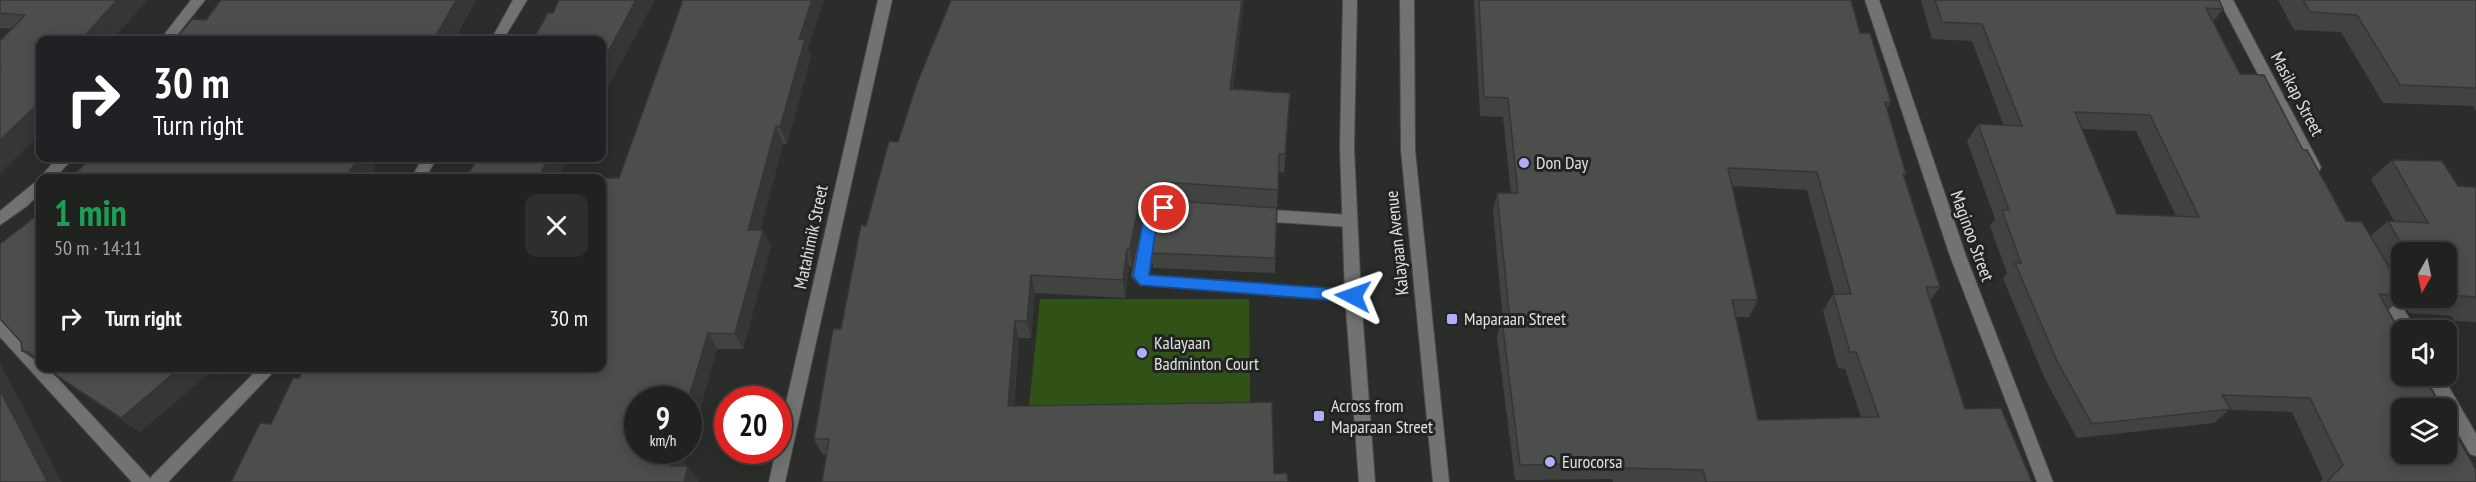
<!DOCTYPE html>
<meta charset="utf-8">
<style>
:root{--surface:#202220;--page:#2d2f2d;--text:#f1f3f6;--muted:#a2a4a5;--line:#3d3f3e}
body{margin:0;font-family:"PT Sans Narrow",sans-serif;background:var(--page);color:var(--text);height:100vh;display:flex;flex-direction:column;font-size:22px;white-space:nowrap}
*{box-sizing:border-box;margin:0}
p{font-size:20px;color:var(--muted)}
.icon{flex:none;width:33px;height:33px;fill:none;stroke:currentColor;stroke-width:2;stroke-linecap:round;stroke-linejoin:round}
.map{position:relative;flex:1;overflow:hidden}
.side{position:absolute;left:36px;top:174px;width:570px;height:198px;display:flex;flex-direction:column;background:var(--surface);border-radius:12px;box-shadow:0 3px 15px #0003,0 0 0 2px var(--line)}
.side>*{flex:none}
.banner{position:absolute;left:36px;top:36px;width:570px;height:126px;border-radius:12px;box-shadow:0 3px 15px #0003,0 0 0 2px var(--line);background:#202124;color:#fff;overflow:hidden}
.needle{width:39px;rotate:189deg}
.tools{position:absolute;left:2391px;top:242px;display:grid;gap:12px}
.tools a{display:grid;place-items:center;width:66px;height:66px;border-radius:12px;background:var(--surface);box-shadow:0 3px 15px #0003,0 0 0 2px var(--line);font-size:30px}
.speed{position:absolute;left:624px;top:386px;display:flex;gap:12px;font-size:30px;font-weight:700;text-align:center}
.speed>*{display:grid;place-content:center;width:78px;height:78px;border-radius:50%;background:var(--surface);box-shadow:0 3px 15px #0003,0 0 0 2px var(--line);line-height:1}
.speed small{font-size:15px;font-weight:400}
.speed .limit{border:9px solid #d22;background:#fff;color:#111}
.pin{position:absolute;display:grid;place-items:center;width:51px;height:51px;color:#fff;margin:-26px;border:3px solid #fff;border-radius:50%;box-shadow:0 2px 6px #0007}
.me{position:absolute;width:66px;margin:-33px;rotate:274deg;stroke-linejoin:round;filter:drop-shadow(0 0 4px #0008)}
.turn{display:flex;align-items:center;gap:21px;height:126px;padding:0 18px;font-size:27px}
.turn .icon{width:78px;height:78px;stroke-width:2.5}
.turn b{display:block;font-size:42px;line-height:51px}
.round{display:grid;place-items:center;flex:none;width:63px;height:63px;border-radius:12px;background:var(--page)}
.overview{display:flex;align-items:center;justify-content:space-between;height:102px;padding:0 18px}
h1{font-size:36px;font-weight:700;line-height:45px;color:#1e9e55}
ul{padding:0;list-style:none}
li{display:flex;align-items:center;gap:18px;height:84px;padding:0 18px}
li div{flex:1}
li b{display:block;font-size:22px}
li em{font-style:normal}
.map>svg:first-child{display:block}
.green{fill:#305217}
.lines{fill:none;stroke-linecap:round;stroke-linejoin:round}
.lane-casing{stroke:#484b47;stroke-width:2}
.street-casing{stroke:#484b47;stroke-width:2}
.secondary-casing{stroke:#484b47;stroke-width:2}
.lane{fill:#70736f;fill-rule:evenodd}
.street{fill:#70736f;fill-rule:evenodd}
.secondary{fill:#70736f;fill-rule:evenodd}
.wall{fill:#404340;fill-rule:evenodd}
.shaded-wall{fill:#343734}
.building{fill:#4b4e4a;stroke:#343734;stroke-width:1.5;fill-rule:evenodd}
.route{fill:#1a73e8;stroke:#114b97;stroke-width:1.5}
.poi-dot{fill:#b0aefa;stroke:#212420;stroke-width:2}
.labels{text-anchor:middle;stroke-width:6;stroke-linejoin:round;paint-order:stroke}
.street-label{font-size:18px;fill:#e0e2df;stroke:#212420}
.poi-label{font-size:18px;fill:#e0e2df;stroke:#212420;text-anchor:start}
</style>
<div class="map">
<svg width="2476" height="482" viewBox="0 0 2476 482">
<rect width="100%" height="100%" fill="#2b2d2a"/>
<path class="green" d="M1040,299H1249L1250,407H1029Z"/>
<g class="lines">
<g class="lane-casing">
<path id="lane" d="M1162,203L1182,205L1184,209L1182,213L1164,215L1158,219L1149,275L1353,290L1358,291L1361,296L1358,301L1353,302L1140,285L1132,276L1144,217L1152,208Z
M1257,209L1350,215L1355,217L1357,221L1355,225L1350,227L1257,221L1252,219L1250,215L1252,211Z
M0,319L6,321L40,359V368H48L149,477L151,482H132L0,337Z"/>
</g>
<g class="street-casing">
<path id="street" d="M191,0H205L173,40H160Z
M513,0H527L503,40H491Z
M878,0H892L785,482H769L776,450H778V438Z
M1865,0H1879L1966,256L2053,482H2037L1950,256Z
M2219,0H2233L2321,167L2319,171H2309Z
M57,158H73L55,178H40V193L27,206L0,225V211L39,179Z
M423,158H437L425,178H411Z
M2384,283L2389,284L2416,330H2402V333L2376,289L2379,284Z
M259,368H277L168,482H149L151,477Z
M2425,375H2442L2476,434V456L2470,454L2446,413V408H2443Z"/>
</g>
<g class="secondary-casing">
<path id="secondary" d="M1343,0H1357L1354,148L1361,296L1375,482H1359L1345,296L1340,148Z
M1400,0H1414L1415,150L1449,482H1433L1401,150Z"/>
</g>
<use href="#lane" class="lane"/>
<use href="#street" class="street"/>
<use href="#secondary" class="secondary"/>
</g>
<path class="wall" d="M0,0H147L112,40H40V135L0,173V41L12,29L0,28Z
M221,0H476L454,40H175L206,20Z
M683,0H824L808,48L811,56L787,144H783L760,230L771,246L743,349H717L684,466L698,480V482H231L271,424L299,378L602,368L467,176L619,178Z
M951,0H1244L1233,89L1289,112L1284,173L1279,172L1277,208L1164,200L1151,204L1142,217L1132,267H1129L1125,298L1035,293L1031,338H1019L1014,406L1274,474L1288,482L822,454L814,439L866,226Z
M1474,0H1851L1860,33L1891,102L1887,109L1906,174L1904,177L1940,287L1930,301L1965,409L2032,482H1613L1612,479L1515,480L1497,337L1502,320L1503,321L1493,211L1497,193H1511L1503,117L1480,116ZM1732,186L1807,190L1835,294H1833L1823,311L1838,368L1845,369L1861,417L1758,420L1736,317H1749L1758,300Z
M1921,0H2219L2223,9L2213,22L2240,74L2303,150L2346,221L2370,236L2388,221H2394L2371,179L2392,160L2458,186L2476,187V322L2454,321L2451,316L2409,313L2401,300L2388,310L2476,482H2320L2323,479L2292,412L2229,410L2214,423L2077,438L2044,377L2003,278L2007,273L1990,226L1995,219L1967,141L1978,124L2004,126L1972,41L1932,39ZM2082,129L2136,131L2176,216L2117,214ZM2402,252H2446V297H2402Z
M2278,0H2476V111L2473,106L2383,103L2341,32L2294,30Z
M369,158L376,168L369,178H84L77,172L298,160Z
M1277,208L1275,273L1153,268L1151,253Z
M40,213V364L22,351Z
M45,368H230L221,375L213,370L140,432Z"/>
<path class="shaded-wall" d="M117,0H147L112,40H81Z
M456,0H476L454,40H437L435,37Z
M636,0H655L602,98V63Z
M812,0H824L808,48L811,56L787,144L780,127L799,39Z
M1242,0H1244L1230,108V89Z
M40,102V135L0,173V140Z
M776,126L783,144L756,246L748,230Z
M356,158H369L376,168L369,178H345Z
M549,158H569L558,178H538Z
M1163,182L1164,200L1151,204L1142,217L1132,267L1130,249L1140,199L1150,186Z
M763,230L771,246L743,349L735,334Z
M1127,249L1129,267L1125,298L1123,280Z
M1031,275L1035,293L1031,338L1027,321Z
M1015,321L1019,338L1012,422L1008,406Z
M708,333L717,349L680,480L670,466L674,450H688V401Z
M0,363L62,482H45L0,390Z
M180,368H210L213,370L140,432L121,418Z
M212,368H230L221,375Z
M688,466L698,480V482H684Z"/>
<path class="building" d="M0,0H117L81,40H40V102L0,140V70L1,69H0V41L25,15L0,13Z
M221,0H456L435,37H415L412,40H175L192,19L206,20Z
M559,0H636L602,63V40H533L548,13H553Z
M683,0H812L799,39H805L780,127L776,126L748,230H763L735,334L708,333L688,401V399H638V450H674L670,466H688L684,482H231L260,423L271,424L293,378H299L305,368H602V178H452L455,174L467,176L478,158H549L538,178H619Z
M951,0H1242L1230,89L1290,93L1285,154H1279L1278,190L1163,182L1150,186L1140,199L1130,249H1127L1123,280L1031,275L1027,321H1015L1008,406L1272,402L1274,474L1287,473L1288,482H822L829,439H814L833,329H841L861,225L866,226L889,141L898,142L917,83Z
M1479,0H1851L1860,33H1870L1891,102H1885L1906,174H1903L1940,287H1926L1965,409L2001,408L2032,482H1706L1703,470L1621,468L1620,463L1520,465L1502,320L1510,321L1497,193H1518L1508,98L1484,97ZM1728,168L1817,172L1851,294H1833L1850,352H1856L1879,417L1758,420L1732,300H1758Z
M1935,0H2219L2223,9L2206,8L2240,74L2264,75L2303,150H2307L2346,221L2362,222L2402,289V296L2379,294L2402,336V375H2423L2442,408H2402V453H2446V417L2476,470V482H2327L2343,465L2310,398L2222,395L2231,409L2092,424L2058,363L2015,263H2021L2002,210H2009L1978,124L2022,126L1982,24L1942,22ZM2075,112L2150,115L2199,217L2117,214Z
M2303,0H2476V88L2400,85L2357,15L2310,12Z
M90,158H289L298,160L299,158H359L345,178H86L91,175L77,172Z
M2392,160L2442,161L2458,186L2476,187V299L2475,297L2446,295V252H2406L2388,221L2428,223Z
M1164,200L1277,208L1275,258L1151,253L1159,204Z
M40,213V364L29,352L22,351L21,342L0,319V244Z
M45,368H180L121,418Z
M0,390L47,481L45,482H0Z"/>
<path class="route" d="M1164,203L1171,208L1157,219L1149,275L1353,290L1358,292L1360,296L1358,300L1353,302L1140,285L1133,276L1144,217L1152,207Z"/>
<g class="poi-dot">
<circle cx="1524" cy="163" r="6"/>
<rect x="1446" y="313" width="12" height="12" rx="3"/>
<circle cx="1142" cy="353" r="6"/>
<rect x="1313" y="410" width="12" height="12" rx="3"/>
<circle cx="1550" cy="462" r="6"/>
</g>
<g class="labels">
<g class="street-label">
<text transform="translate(2297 94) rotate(62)" y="6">Masikap Street</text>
<text transform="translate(1972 236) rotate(70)" y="6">Maginoo Street</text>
<text transform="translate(811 237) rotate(-78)" y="6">Matahimik Street</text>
<text transform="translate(1397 243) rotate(-96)" y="6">Kalayaan Avenue</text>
</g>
<g class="poi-label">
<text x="1536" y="169">Don Day</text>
<text x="1464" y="325">Maparaan Street</text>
<text x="1154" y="349">Kalayaan<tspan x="1154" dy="21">Badminton Court</tspan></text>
<text x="1331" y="412">Across from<tspan x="1331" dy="21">Maparaan Street</tspan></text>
<text x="1562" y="468">Eurocorsa</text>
</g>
</g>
</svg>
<div class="tools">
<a><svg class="needle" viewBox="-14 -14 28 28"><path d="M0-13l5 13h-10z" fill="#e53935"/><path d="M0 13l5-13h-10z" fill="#a2a4a5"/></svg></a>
<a><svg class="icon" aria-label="sound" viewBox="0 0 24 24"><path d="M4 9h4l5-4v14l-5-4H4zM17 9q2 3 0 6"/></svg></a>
<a><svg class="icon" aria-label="layers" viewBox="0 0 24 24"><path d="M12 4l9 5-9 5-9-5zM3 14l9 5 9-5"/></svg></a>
</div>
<div class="speed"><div>9<small>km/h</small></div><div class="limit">20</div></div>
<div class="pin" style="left:1164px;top:208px;background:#d93025"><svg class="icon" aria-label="arrive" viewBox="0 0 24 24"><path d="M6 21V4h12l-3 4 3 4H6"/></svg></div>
<svg class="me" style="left:1353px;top:296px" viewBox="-20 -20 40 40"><path d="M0-17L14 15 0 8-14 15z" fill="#1a73e8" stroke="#fff" stroke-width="4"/></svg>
<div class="banner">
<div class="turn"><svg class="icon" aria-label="right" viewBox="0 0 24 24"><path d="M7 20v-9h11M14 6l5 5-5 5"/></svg><div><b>30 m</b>Turn right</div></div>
</div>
<section class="side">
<div class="overview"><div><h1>1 min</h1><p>50 m · 14:11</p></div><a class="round"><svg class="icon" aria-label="close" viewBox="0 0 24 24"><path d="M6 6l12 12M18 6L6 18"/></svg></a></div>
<ul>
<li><svg class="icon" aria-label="right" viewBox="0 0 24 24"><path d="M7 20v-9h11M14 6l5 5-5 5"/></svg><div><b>Turn right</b></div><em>30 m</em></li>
</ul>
</section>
</div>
